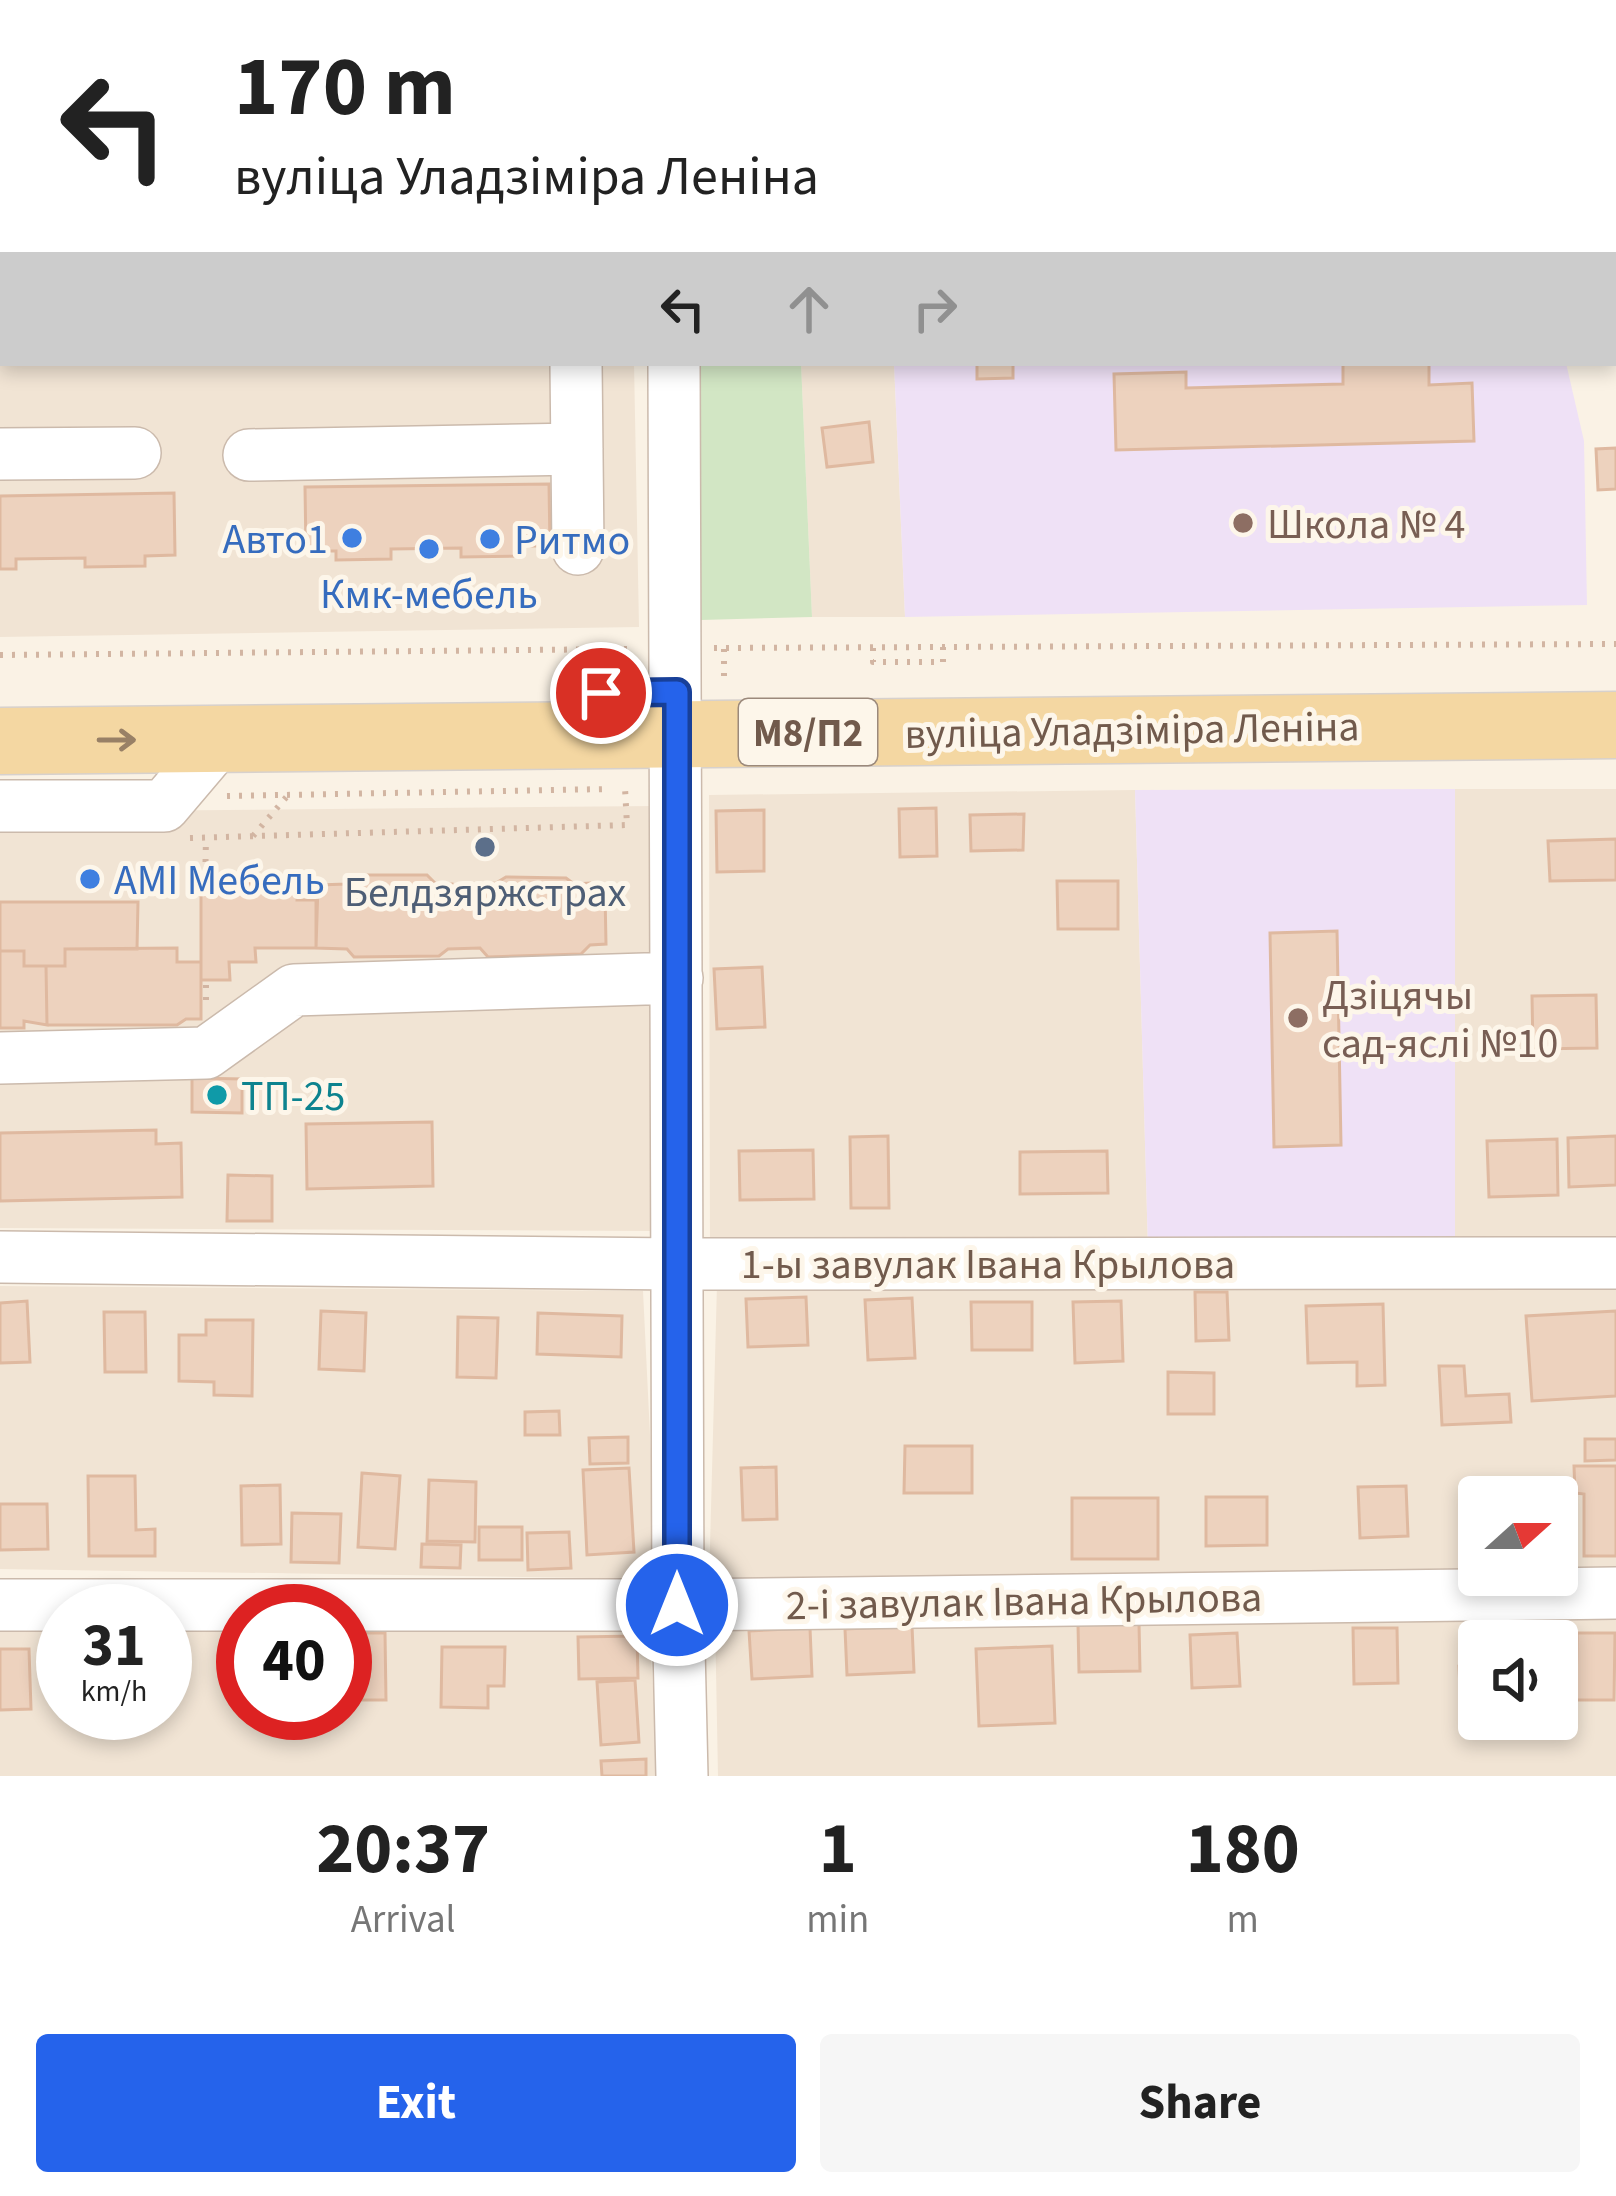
<!DOCTYPE html>
<meta charset="utf-8">
<style>
:root{--surface:#fff;--page:#f6f6f6;--text:#222;--muted:#767676;--accent:#2563eb}
body{margin:0;font-family:"Source Sans 3",sans-serif;background:var(--page);color:var(--text);height:100vh;display:flex;flex-direction:column;font-size:45px;white-space:nowrap}
*{box-sizing:border-box;margin:0}
p{font-size:39px;color:var(--muted)}
.icon{flex:none;width:66px;height:66px;fill:none;stroke:currentColor;stroke-width:2;stroke-linecap:round;stroke-linejoin:round}
.map{position:relative;height:1776px;overflow:hidden}
.sheet{display:flex;flex-direction:column;background:var(--surface);flex:1}
.sheet>*{flex:none}
.hud{position:absolute;left:0px;top:0px;width:1617px;height:366px;box-shadow:0 6px 18px #0003;background:#fff;color:var(--text);overflow:hidden}
.needle{width:78px;rotate:69deg}
.tools{position:absolute;left:1458px;top:1476px;display:grid;gap:24px}
.tools a{display:grid;place-items:center;width:120px;height:120px;border-radius:12px;background:var(--surface);box-shadow:0 6px 18px #0003;font-size:60px}
.speed{position:absolute;left:36px;top:1584px;display:flex;gap:24px;font-size:60px;font-weight:700;text-align:center}
.speed>*{display:grid;place-content:center;width:156px;height:156px;border-radius:50%;background:var(--surface);box-shadow:0 6px 18px #0003;line-height:1}
.speed small{font-size:30px;font-weight:400}
.speed .limit{border:18px solid #d22;background:#fff;color:#111}
.pin{position:absolute;display:grid;place-items:center;width:102px;height:102px;color:#fff;margin:-51px;border:6px solid #fff;border-radius:50%;box-shadow:0 3px 12px #0007}
.me{position:absolute;width:132px;margin:-66px;rotate:0deg;stroke-linejoin:round;filter:drop-shadow(0 0 9px #0008)}
.turn{display:flex;align-items:center;gap:42px;height:252px;padding:0 36px;font-size:54px}
.turn .icon{width:156px;height:156px;stroke-width:2.5}
.turn b{display:block;font-size:84px;line-height:102px}
.lanes{display:flex;align-items:center;height:114px;padding:0 36px;background:#0003;justify-content:center;gap:60px;direction:ltr}
.lanes .off{opacity:.35}
.eta{display:flex;justify-content:space-evenly;align-items:center;height:204px;text-align:center}
.eta b{font-size:72px;font-weight:700;line-height:84px}
.button{display:flex;gap:24px;margin-top:auto;padding:24px 36px}
.button a{flex:1;height:138px;border-radius:12px;background:var(--accent);color:#fff;font-size:48px;font-weight:700;line-height:138px;text-align:center}
.button a+a{background:var(--page);color:var(--text)}
.map>svg:first-child{display:block}
.residential{fill:#f1e4d4;fill-rule:evenodd}
.education{fill:#efe1f6}
.green{fill:#d2e6c4}
.building{fill:#edd2be;stroke:#dfb9a0;stroke-width:3}
.lines{fill:none;stroke-linecap:round;stroke-linejoin:round}
.minor-casing{stroke:#cbbaac;stroke-width:54}
.major-casing{stroke:#d7d1cd;stroke-width:69}
.path{stroke:#d2b5a2;stroke-width:6;stroke-dasharray:3 9;stroke-linecap:butt}
.minor{stroke:#fff;stroke-width:51}
.major{stroke:#f4d7a2;stroke-width:66}
.oneway{stroke:#988066}
.route-casing{stroke:#184099;stroke-width:30}
.route{stroke:#2563eb;stroke-width:21}
.education-dot{fill:#8d6e63;stroke:#fdf6ea;stroke-width:4.5}
.shop-dot{fill:#3f7fe0;stroke:#fdf6ea;stroke-width:4.5}
.service-dot{fill:#5c6f8a;stroke:#fdf6ea;stroke-width:4.5}
.culture-dot{fill:#0f9aa8;stroke:#fdf6ea;stroke-width:4.5}
.labels{text-anchor:middle;stroke-width:10;stroke-linejoin:round;paint-order:stroke}
.shield{fill:#fdf6ea;stroke:#9b897b;stroke-width:3}
.shield-label{font-size:39px;font-weight:bold;fill:#715a4c}
.education-label{font-size:42px;fill:#785e54;stroke:#fdf6ea;text-anchor:start}
.shop-label{font-size:42px;fill:#366cbe;stroke:#fdf6ea;text-anchor:start}
.street-label{font-size:42px;fill:#715a4c;stroke:#fdf6ea}
.service-label{font-size:42px;fill:#4e5e75;stroke:#fdf6ea}
.culture-label{font-size:42px;fill:#0d838f;stroke:#fdf6ea;text-anchor:start}
</style>
<div class="map">
<svg width="1616" height="1776" viewBox="0 0 1616 1776">
<rect width="100%" height="100%" fill="#faf2e5"/>
<path class="residential" d="M0,0H633V3H3L0,208Z
M0,250L3,363H634L639,627L0,637Z
M801,363H894L905,617H812Z
M1455,789H1616V1246L1455,1247Z
M1135,790L1148,1250L710,1247L709,795Z
M656,806L654,1231L0,1228V812Z
M1616,1280V1572L1557,1573V1497H1479V1574L709,1584L717,1284Z
M0,1286L643,1291L657,1579L0,1569Z
M1616,1610V1776H718L715,1617ZM1479,1641H1557V1719H1479Z
M648,1613L659,1776H0V1620L63,1619V1713H165V1618H243V1713H345V1617Z"/>
<path class="education" d="M894,363H1566L1584,441L1587,605L905,617Z
M1455,789V1247L1148,1250L1135,790Z"/>
<path class="green" d="M694,363H801L812,617L701,620Z"/>
<path class="building" d="M977,363H1013V378L977,379Z
M1343,363H1429V385L1472,383L1474,441L1116,450L1114,374L1186,372V388L1343,384Z
M869,422L873,462L827,467L822,428Z
M1616,448V489L1598,490L1596,449Z
M549,484L550,546H520V556L461,557V548L391,549V559L336,560V551H306L305,487Z
M174,493L175,555L145,556V566L85,567V558L16,559V569H0V496Z
M936,808L937,856L900,857L899,809Z
M764,810V871L717,872L716,811Z
M1024,814L1023,850L971,851L970,815Z
M1616,839V880L1550,881L1548,841Z
M357,875H427L436,884H452V895H481V884L496,883L506,877L566,878L574,884L590,883L591,893H605L606,944L590,945L581,954L488,957L480,948L448,949L439,956L354,957L347,949L316,948L318,885L347,884Z
M1057,881H1118V929H1058Z
M210,883H275L281,889H297V900H316V948H255L256,962H229L230,980H201V888Z
M0,902H138L137,949H65V966H24V951H0Z
M1337,931L1341,1145L1274,1147L1270,933Z
M177,948V962H201V1019H186L177,1025H47L46,966H65V949Z
M0,951H24V966H46L47,1025L24,1021V1028H0Z
M762,967L765,1027L717,1029L714,969Z
M1596,995L1597,1048L1533,1049L1532,996Z
M192,1078L242,1079V1113L192,1112Z
M432,1122L433,1186L307,1189L306,1124Z
M156,1130V1144L181,1143L182,1197L0,1201V1133Z
M888,1136L889,1208H851L850,1137Z
M1616,1136V1185L1569,1187L1568,1138Z
M1557,1139L1558,1195L1489,1197L1487,1141Z
M813,1150L814,1199L740,1200L739,1151Z
M1107,1151L1108,1193L1020,1194V1152Z
M228,1175L272,1176V1221H227Z
M1195,1292H1227L1229,1340L1196,1341Z
M806,1297L808,1345L748,1347L746,1299Z
M912,1298L915,1358L868,1360L865,1300Z
M27,1301L30,1362L0,1363V1303Z
M1121,1301L1123,1361L1075,1363L1073,1302Z
M971,1302H1032V1350H972Z
M1383,1304L1385,1385L1357,1386V1362L1308,1363L1306,1306Z
M321,1311L366,1313L364,1371L319,1369Z
M1616,1311V1396L1532,1401L1526,1316Z
M104,1312H145L146,1372H105Z
M538,1313L622,1316L621,1357L537,1354Z
M458,1317L498,1318L496,1378L457,1377Z
M206,1320H253L252,1396L214,1395V1382L179,1381V1335H206Z
M1439,1366H1464L1466,1396L1509,1394L1511,1422L1442,1425Z
M1168,1372L1214,1373V1414H1168Z
M559,1411L560,1435H525V1412Z
M628,1437V1463L590,1464L589,1438Z
M1585,1439H1616V1460L1585,1461Z
M905,1446H972V1493H904Z
M1574,1466H1616V1556H1584V1494L1575,1493Z
M776,1467L777,1519L743,1520L741,1468Z
M629,1468L634,1552L587,1555L583,1470Z
M362,1473L400,1476L395,1549L358,1547Z
M88,1476H135L136,1530L155,1529V1556H89Z
M429,1480L476,1482L475,1542L427,1541Z
M280,1485L281,1544L242,1545L241,1486Z
M1406,1486L1408,1536L1360,1538L1358,1487Z
M1206,1497H1267V1545L1206,1546Z
M1072,1498H1158V1559H1072Z
M0,1504H47L48,1549L0,1550Z
M292,1513L341,1514L339,1563L291,1562Z
M479,1527H522V1560H479Z
M569,1532L571,1568L528,1570L527,1533Z
M422,1544L461,1545L460,1568L421,1567Z
M1139,1623L1140,1671L1079,1672L1078,1624Z
M912,1626L914,1672L847,1675L845,1629Z
M810,1628L812,1676L752,1679L749,1631Z
M1353,1628H1397L1398,1683L1354,1684Z
M1469,1630H1503V1641H1479V1690H1460L1459,1666L1470,1665Z
M233,1631H243V1692H233Z
M348,1633H385L386,1700H349Z
M1237,1633L1240,1686L1192,1688L1190,1635Z
M1577,1633H1615L1614,1700H1576Z
M637,1636L638,1678L579,1679L578,1637Z
M1052,1646L1055,1723L979,1726L976,1649Z
M442,1647H505L504,1686H488V1708L441,1707Z
M0,1649H29L31,1709L0,1710Z
M635,1680L639,1742L601,1745L597,1682Z
M102,1713H140L141,1725L102,1726Z
M646,1759V1776H602L601,1761Z"/>
<g class="lines">
<g class="minor-casing">
<path id="minor" d="M663,0L664,3
M1346,0V3
M0,231H3
M576,363L578,549
M674,363L678,1605L682,1776
M0,454L135,453
M249,455L577,449
M0,806H164L220,740
M0,1058L206,1053L294,990L677,978
M0,1257L678,1264L1616,1263
M0,1605H678L1616,1593"/>
</g>
<g class="major-casing">
<path id="major" d="M0,741L1616,725"/>
</g>
<path class="path" d="M714,648L1616,644
M873,648V662H943V647
M0,655L632,649
M724,676V648
M227,796L609,789
M253,836L289,794
M190,838L627,825L625,788
M205,886L206,838
M206,1000V980"/>
<use href="#minor" class="minor"/>
<use href="#major" class="major"/>
</g>
<defs><path id="oneway-shaft" d="M-6 0H5M1.5-3L5.5 0L1.5 3" fill="none" stroke-width="1.6" stroke-linecap="round" stroke-linejoin="round" transform="scale(3)"/></defs>
<use class="oneway" href="#oneway-shaft" transform="translate(117 740)"/>
<g class="lines">
<g class="route-casing">
<path id="route" d="M601,693L677,692V1605"/>
</g>
<use href="#route" class="route"/>
</g>
<g class="education-dot">
<circle cx="1243" cy="523" r="12"/>
<circle cx="1298" cy="1018" r="12"/>
</g>
<g class="shop-dot">
<circle cx="352" cy="538" r="12"/>
<circle cx="490" cy="539" r="12"/>
<circle cx="429" cy="549" r="12"/>
<circle cx="90" cy="879" r="12"/>
</g>
<circle class="service-dot" cx="485" cy="847" r="12"/>
<circle class="culture-dot" cx="217" cy="1095" r="12"/>
<g class="labels">
<rect class="shield" x="739" y="699" width="138" height="66" rx="9"/>
<g class="shield-label">
<text x="808" y="746">М8/П2</text>
</g>
<g class="education-label">
<text x="1267" y="538">Школа № 4</text>
<text x="1322" y="1009">Дзіцячы<tspan x="1322" dy="48">сад-яслі №10</tspan></text>
</g>
<g class="shop-label">
<text x="328" y="553" text-anchor="end">Авто1</text>
<text x="514" y="554">Ритмо</text>
<text x="429" y="608" text-anchor="middle">Кмк-мебель</text>
<text x="114" y="894">AMI Мебель</text>
</g>
<g class="street-label">
<text transform="translate(1132 729) rotate(-1)" y="15">вуліца Уладзіміра Леніна</text>
<text x="988" y="1278">1-ы завулак Івана Крылова</text>
<text transform="translate(1024 1600) rotate(-1)" y="15">2-і завулак Івана Крылова</text>
</g>
<g class="service-label">
<text x="485" y="906">Белдзяржстрах</text>
</g>
<g class="culture-label">
<text x="241" y="1110">ТП-25</text>
</g>
</g>
</svg>
<div class="tools">
<a><svg class="needle" viewBox="-14 -14 28 28"><path d="M0-13l5 13h-10z" fill="#e53935"/><path d="M0 13l5-13h-10z" fill="#767676"/></svg></a>
<a><svg class="icon" aria-label="sound" viewBox="0 0 24 24"><path d="M4 9h4l5-4v14l-5-4H4zM17 9q2 3 0 6"/></svg></a>
</div>
<div class="speed"><div>31<small>km/h</small></div><div class="limit">40</div></div>
<div class="pin" style="left:601px;top:693px;background:#d93025"><svg class="icon" aria-label="arrive" viewBox="0 0 24 24"><path d="M6 21V4h12l-3 4 3 4H6"/></svg></div>
<svg class="me" style="left:677px;top:1605px" viewBox="-20 -20 40 40"><circle r="17" fill="#2563eb" stroke="#fff" stroke-width="3"/><path d="M0-11L8 9 0 5-8 9z" fill="#fff"/></svg>
<div class="hud">
<div class="turn"><svg class="icon" aria-label="left" viewBox="0 0 24 24"><path d="M17 20v-9H6M10 6l-5 5 5 5"/></svg><div><b>170 m</b>вуліца Уладзіміра Леніна</div></div>
<div class="lanes"><svg class="icon" aria-label="left" viewBox="0 0 24 24"><path d="M17 20v-9H6M10 6l-5 5 5 5"/></svg><svg class="icon off" aria-label="ahead" viewBox="0 0 24 24"><path d="M12 20V5M6 11l6-6 6 6"/></svg><svg class="icon off" aria-label="right" viewBox="0 0 24 24"><path d="M7 20v-9h11M14 6l5 5-5 5"/></svg></div>
</div>
</div>
<section class="sheet">
<div class="eta">
<div><b>20:37</b><p>Arrival</p></div>
<div><b>1</b><p>min</p></div>
<div><b>180</b><p>m</p></div>
</div>
<div class="button"><a>Exit</a><a>Share</a></div>
</section>
